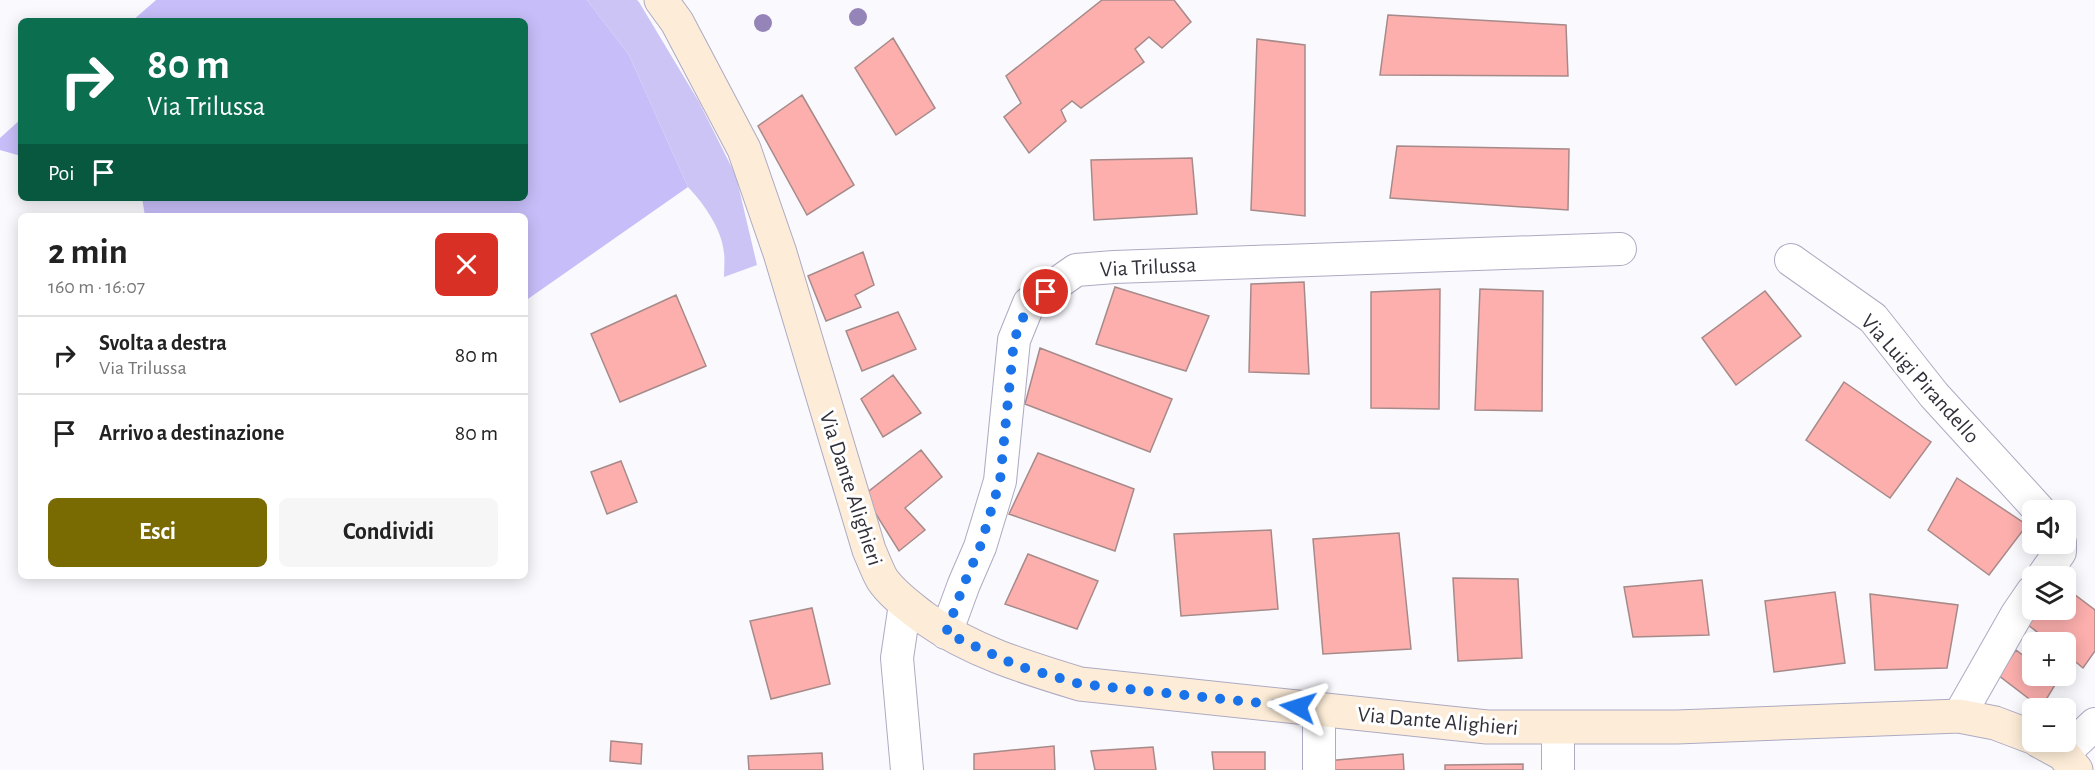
<!DOCTYPE html>
<html lang="it">
<meta charset="utf-8">
<style>
:root{--surface:#fff;--page:#f6f6f6;--text:#222;--muted:#767676;--line:#e0e0e0;--accent:#796a01}
body{margin:0;font-family:"Alegreya Sans",sans-serif;background:var(--page);color:var(--text);height:100vh;display:flex;flex-direction:column;font-size:22px;white-space:nowrap}
*{box-sizing:border-box;margin:0}
p{font-size:20px;color:var(--muted)}
.icon{flex:none;width:33px;height:33px;fill:none;stroke:currentColor;stroke-width:2;stroke-linecap:round;stroke-linejoin:round}
.map{position:relative;flex:1;overflow:hidden}
.side{position:absolute;left:18px;top:213px;width:510px;height:366px;display:flex;flex-direction:column;background:var(--surface);border-radius:9px;box-shadow:0 3px 15px #0003}
.side>*{flex:none}
.guide{position:absolute;left:18px;top:18px;width:510px;height:183px;border-radius:9px;box-shadow:0 3px 15px #0003;background:#0b6e4f;color:#fff;overflow:hidden}
.buttons{position:absolute;left:2022px;top:500px;display:grid;gap:12px}
.buttons a{display:grid;place-items:center;width:54px;height:54px;border-radius:9px;background:var(--surface);box-shadow:0 3px 15px #0003;font-size:30px}
.pin{position:absolute;display:grid;place-items:center;width:51px;height:51px;color:#fff;margin:-26px;border:3px solid #fff;border-radius:50%;box-shadow:0 2px 6px #0007}
.me{position:absolute;width:66px;margin:-33px;rotate:276deg;stroke-linejoin:round;filter:drop-shadow(0 0 4px #0008)}
.turn{display:flex;align-items:center;gap:21px;height:126px;padding:0 30px;font-size:27px}
.turn .icon{width:78px;height:78px;stroke-width:2.5}
.turn b{display:block;font-size:42px;line-height:51px}
.then{display:flex;align-items:center;height:57px;padding:0 30px;background:#0003;gap:12px;font-size:22px}
.round{display:grid;place-items:center;flex:none;width:63px;height:63px;border-radius:9px;background:var(--page)}
.head{display:flex;align-items:center;justify-content:space-between;height:102px;padding:0 30px}
h1{font-size:36px;font-weight:700;line-height:45px}
.cta{display:flex;gap:12px;margin-top:auto;padding:12px 30px}
.cta a{flex:1;height:69px;border-radius:9px;background:var(--accent);color:#fff;font-size:24px;font-weight:700;line-height:69px;text-align:center}
.cta a+a{background:var(--page);color:var(--text)}
ul{padding:0;list-style:none}
li{display:flex;align-items:center;gap:18px;height:78px;padding:0 30px;border-top:2px solid var(--line)}
li div{flex:1}
li b{display:block;font-size:22px}
li em{font-style:normal}
.map>svg:first-child{display:block}
.green{fill:#c7bef9}
.forest{fill:#cbc4f5}
.building{fill:#fcafad;stroke:#a68a89;stroke-width:1.5}
.lines{fill:none;stroke-linecap:round;stroke-linejoin:round}
.street-casing{stroke:#adaac2;stroke-width:34}
.secondary-casing{stroke:#adaac2;stroke-width:35}
.street{stroke:#fff;stroke-width:32}
.secondary{stroke:#fdedd8;stroke-width:33}
.tree{fill:#9484b8}
.route{stroke:#1a73e8;stroke-width:10;stroke-dasharray:0 18}
.labels{text-anchor:middle;stroke-width:6;stroke-linejoin:round;paint-order:stroke}
.street-label{font-size:22px;fill:#32303a;stroke:#fff}
</style>
<div class="map">
<svg width="2095" height="770" viewBox="0 0 2095 770">
<rect width="100%" height="100%" fill="#faf9fe"/>
<path class="green" d="M156,0H587L629,55L688,187L525,301V216H145L142,198H525V21H132Z
M21,119V156L0,150V138Z"/>
<path class="forest" d="M587,0H637L639,2L699,102L736,176L757,265L724,277C724,269 725,261 724,253C722,229 704,204 688,187L629,55Z"/>
<path class="building" d="M1102,0H1174L1191,22L1162,48L1149,37L1135,49L1144,62L1081,108L1072,101L1061,110L1066,121L1029,153L1004,117L1021,103L1006,76Z
M1388,15L1566,25L1568,76L1380,75Z
M893,38L935,108L896,135L855,68Z
M1257,39L1305,45V216L1251,210Z
M802,95L854,185L807,215L758,126Z
M1397,146L1569,149L1568,210L1390,198Z
M1192,158L1197,214L1094,220L1091,160Z
M863,252L874,285L855,295L861,307L826,321L808,276Z
M1304,282L1309,374L1249,372L1251,284Z
M1115,287L1209,316L1186,371L1096,344Z
M1440,289L1439,409L1371,408V292Z
M1480,289L1543,291L1542,411L1475,410Z
M1765,291L1801,336L1736,385L1702,338Z
M676,295L706,366L620,402L591,334Z
M898,312L916,349L862,371L846,331Z
M1040,348L1172,399L1150,452L1025,404Z
M893,375L921,413L883,437L861,399Z
M1844,382L1931,442L1890,498L1806,440Z
M921,450L942,477L905,508L925,530L899,551L864,495Z
M1038,453L1134,489L1115,551L1009,514Z
M621,461L637,502L607,514L591,472Z
M1957,478L2027,525L1989,575L1928,530Z
M1271,530L1278,609L1181,616L1174,534Z
M1399,533L1411,649L1323,654L1313,539Z
M1028,554L1098,581L1077,629L1005,604Z
M1453,578L1518,579L1522,658L1458,661Z
M1702,580L1709,635L1633,637L1624,587Z
M2066,588L2095,610V651L2083,668L2066,654V642H2050L2019,618L2032,609H2066Z
M1835,592L1845,663L1774,672L1765,601Z
M1870,594L1958,605L1947,668L1875,670Z
M812,608L830,684L771,699L750,621Z
M2016,650L2032,662V675H2051L2058,680L2041,708L1998,675Z
M611,741L642,744L641,764L610,761Z
M1054,746L1055,770H974V754Z
M1153,747L1156,770H1095L1091,751Z
M1212,752H1265V770H1214Z
M822,753L823,770H749L748,756Z
M1403,754L1404,770H1326V761Z
M1523,764V770H1445V765Z"/>
<g class="lines">
<g class="street-casing">
<path id="street" d="M1791,260L1873,318L1934,395L2039,510
M2043,576L2060,552V543
M905,604L897,658L907,770
M946,633L964,584L980,547L1000,481L1014,340L1029,303L1076,270L1114,267L1620,249
M1959,716L2017,614L2032,592
M2063,754L2095,724
M1319,770V709
M1558,770V727"/>
</g>
<g class="secondary-casing">
<path id="secondary" d="M661,0L677,22L744,149L780,253L869,550C873,559 877,570 882,579C892,594 909,606 923,617C971,651 1024,667 1080,684L1487,727H1677L1959,716L1995,723L2032,737
M2039,741L2063,754L2076,770"/>
</g>
<use href="#street" class="street"/>
<use href="#secondary" class="secondary"/>
</g>
<g class="tree">
<circle cx="858" cy="17" r="9"/>
<circle cx="763" cy="23" r="9"/>
</g>
<g class="lines">
<path class="route" d="M1046,292L1029,303L1014,340L1000,481L980,547L964,584L946,633L1018,666L1080,684L1298,707"/>
</g>
<g class="labels">
<g class="street-label">
<text transform="translate(1148 266) rotate(-3)" y="8">Via Trilussa</text>
<text transform="translate(1921 378) rotate(48)" y="8">Via Luigi Pirandello</text>
<text transform="translate(852 488) rotate(72)" y="8">Via Dante Alighieri</text>
<text transform="translate(1438 720) rotate(5)" y="8">Via Dante Alighieri</text>
</g>
</g>
</svg>
<div class="buttons">
<a><svg class="icon" aria-label="sound" viewBox="0 0 24 24"><path d="M4 9h4l5-4v14l-5-4H4zM17 9q2 3 0 6"/></svg></a>
<a><svg class="icon" aria-label="layers" viewBox="0 0 24 24"><path d="M12 4l9 5-9 5-9-5zM3 14l9 5 9-5"/></svg></a>
<a>+</a>
<a>−</a>
</div>
<div class="pin" style="left:1046px;top:292px;background:#d93025"><svg class="icon" aria-label="arrive" viewBox="0 0 24 24"><path d="M6 21V4h12l-3 4 3 4H6"/></svg></div>
<svg class="me" style="left:1298px;top:707px" viewBox="-20 -20 40 40"><path d="M0-17L14 15 0 8-14 15z" fill="#1a73e8" stroke="#fff" stroke-width="4"/></svg>
<div class="guide">
<div class="turn"><svg class="icon" aria-label="right" viewBox="0 0 24 24"><path d="M7 20v-9h11M14 6l5 5-5 5"/></svg><div><b>80 m</b>Via Trilussa</div></div>
<div class="then">Poi<svg class="icon" aria-label="arrive" viewBox="0 0 24 24"><path d="M6 21V4h12l-3 4 3 4H6"/></svg></div>
</div>
<section class="side">
<div class="head"><div><h1>2 min</h1><p>160 m · 16:07</p></div><a class="round" style="background:#d93025;color:#fff"><svg class="icon" aria-label="close" viewBox="0 0 24 24"><path d="M6 6l12 12M18 6L6 18"/></svg></a></div>
<ul>
<li><svg class="icon" aria-label="right" viewBox="0 0 24 24"><path d="M7 20v-9h11M14 6l5 5-5 5"/></svg><div><b>Svolta a destra</b><p>Via Trilussa</p></div><em>80 m</em></li>
<li><svg class="icon" aria-label="arrive" viewBox="0 0 24 24"><path d="M6 21V4h12l-3 4 3 4H6"/></svg><div><b>Arrivo a destinazione</b></div><em>80 m</em></li>
</ul>
<div class="cta"><a>Esci</a><a>Condividi</a></div>
</section>
</div>
